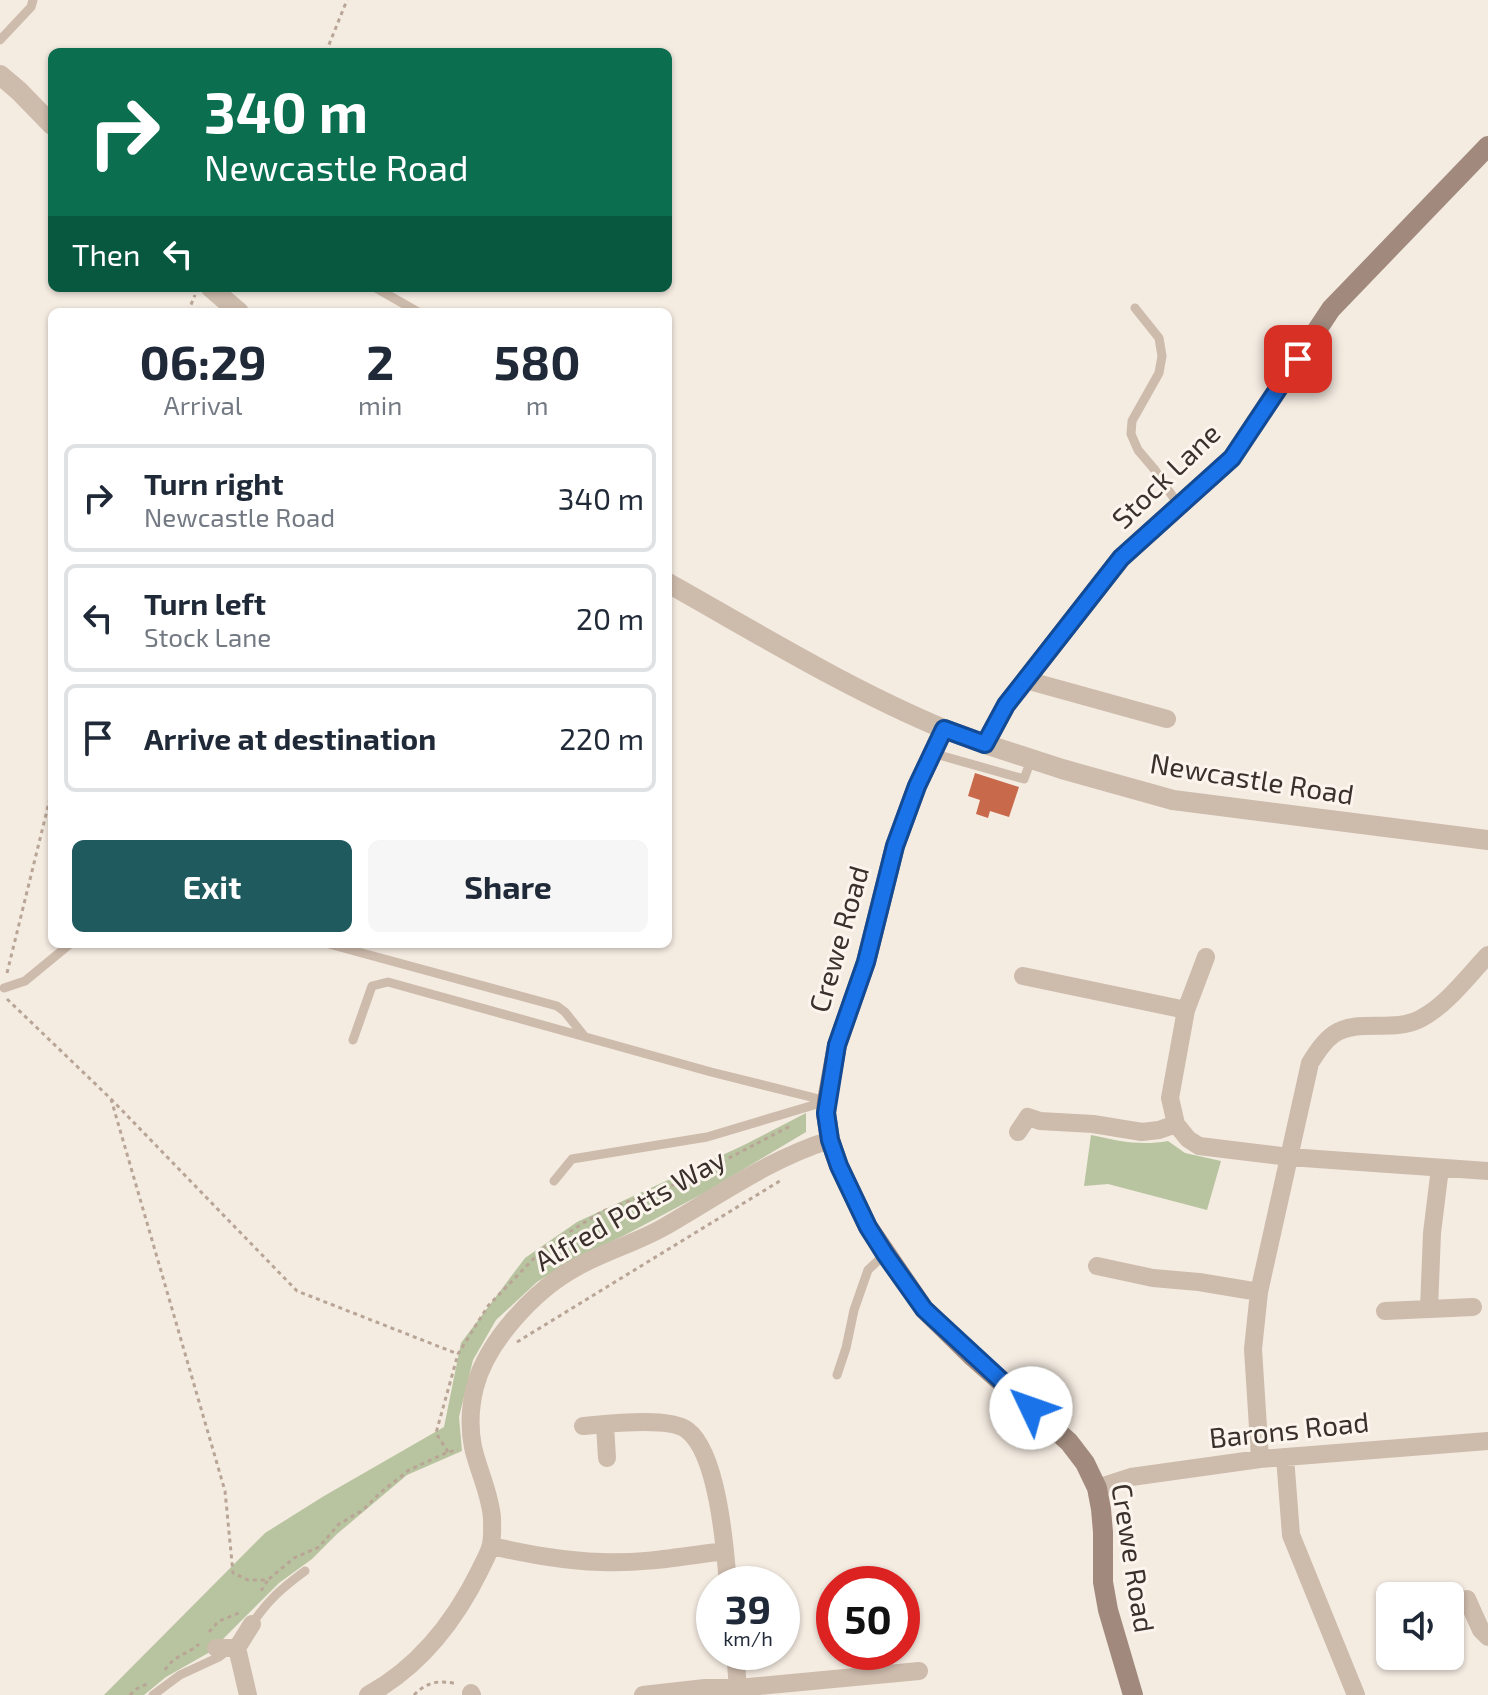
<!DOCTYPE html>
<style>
:root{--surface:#fff;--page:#f6f6f7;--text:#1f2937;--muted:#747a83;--line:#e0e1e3;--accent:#1f5a5e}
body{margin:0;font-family:"Exo 2",sans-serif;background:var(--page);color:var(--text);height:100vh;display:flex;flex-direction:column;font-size:30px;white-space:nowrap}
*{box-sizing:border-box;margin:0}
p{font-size:26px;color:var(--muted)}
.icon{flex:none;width:44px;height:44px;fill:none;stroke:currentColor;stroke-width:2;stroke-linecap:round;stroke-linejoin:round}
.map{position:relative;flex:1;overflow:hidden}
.panel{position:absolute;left:48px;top:308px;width:624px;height:640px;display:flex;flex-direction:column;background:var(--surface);border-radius:12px;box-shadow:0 2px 6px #0004}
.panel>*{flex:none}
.guide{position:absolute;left:48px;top:48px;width:624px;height:244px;border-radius:12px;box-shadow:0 2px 6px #0004;background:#0b6e4f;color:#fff;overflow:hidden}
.tools{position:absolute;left:1376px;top:1582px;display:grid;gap:16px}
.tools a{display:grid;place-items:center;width:88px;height:88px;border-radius:12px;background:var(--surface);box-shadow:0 2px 6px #0004;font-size:40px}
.speed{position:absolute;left:696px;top:1566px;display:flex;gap:16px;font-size:40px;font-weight:700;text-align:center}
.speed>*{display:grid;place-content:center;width:104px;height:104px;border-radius:50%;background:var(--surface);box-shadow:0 2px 6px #0004;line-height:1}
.speed small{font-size:20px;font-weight:400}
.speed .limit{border:12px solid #d22;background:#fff;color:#111}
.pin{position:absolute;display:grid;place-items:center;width:68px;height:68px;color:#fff;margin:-34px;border-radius:16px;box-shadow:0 4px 12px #0006}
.me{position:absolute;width:88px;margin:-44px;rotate:312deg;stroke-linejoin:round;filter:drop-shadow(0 0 6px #0008)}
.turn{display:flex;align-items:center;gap:28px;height:168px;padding:0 24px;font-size:36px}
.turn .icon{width:104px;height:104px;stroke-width:2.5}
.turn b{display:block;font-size:56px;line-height:68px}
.then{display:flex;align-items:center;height:76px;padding:0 24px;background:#0003;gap:16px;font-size:30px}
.eta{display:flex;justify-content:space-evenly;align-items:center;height:136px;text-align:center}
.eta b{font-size:48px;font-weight:700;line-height:56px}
.primary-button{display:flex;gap:16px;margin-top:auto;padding:16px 24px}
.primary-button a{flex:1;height:92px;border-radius:12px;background:var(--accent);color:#fff;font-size:32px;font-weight:700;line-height:92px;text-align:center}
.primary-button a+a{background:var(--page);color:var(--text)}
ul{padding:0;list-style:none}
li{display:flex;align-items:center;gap:24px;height:108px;margin:0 16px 12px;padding:0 8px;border:4px solid var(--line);border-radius:12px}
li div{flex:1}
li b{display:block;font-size:30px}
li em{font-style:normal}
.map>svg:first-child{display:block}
.green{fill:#b8c4a0}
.building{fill:#c8694b}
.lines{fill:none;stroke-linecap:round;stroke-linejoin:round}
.path{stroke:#b9a596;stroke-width:3;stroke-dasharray:4 4;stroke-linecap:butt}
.service{stroke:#cdbbac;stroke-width:9}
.minor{stroke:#cdbbac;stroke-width:18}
.tertiary{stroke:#cdbbac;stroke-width:20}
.secondary{stroke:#a18a7d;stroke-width:20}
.route-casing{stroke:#114b97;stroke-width:20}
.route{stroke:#1a73e8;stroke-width:14}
.labels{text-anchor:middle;stroke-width:6;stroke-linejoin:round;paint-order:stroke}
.street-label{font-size:28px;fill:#3b302b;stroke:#fbf5ee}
</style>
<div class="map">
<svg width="1488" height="1695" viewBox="0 0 1488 1695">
<rect width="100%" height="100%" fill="#f4ebe1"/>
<path class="green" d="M806,1113V1132L704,1193L625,1235L573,1260L537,1282L496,1320L473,1360L459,1417L462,1451L407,1475L337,1534L312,1559L279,1583L210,1652L166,1677L144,1695H104L265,1533L324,1496L444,1427L461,1343L525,1258L577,1222L742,1146Z
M1091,1135C1119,1141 1140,1146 1168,1141L1185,1153L1221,1161L1207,1210L1108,1184L1084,1186Z"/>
<path class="building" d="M975,773L1019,787L1009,817L990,811L988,818L976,814L980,800L968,796Z"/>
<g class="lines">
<path class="path" d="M326,52L347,0
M188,312L195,295
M7,973L52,790
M7,999L111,1099L297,1291L458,1354
M111,1099L225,1491L233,1573L248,1580H268L261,1591
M517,1342L783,1179
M448,1452L436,1433L458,1354L488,1306L545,1247L603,1211L689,1179L792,1125
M269,1579L294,1558L319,1547L339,1524L363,1510L380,1493L409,1470L448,1452L458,1450
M209,1632L219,1621L239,1613
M165,1670C174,1655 187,1655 199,1644
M130,1695L136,1689L147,1684
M414,1695C428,1681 439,1680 458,1684"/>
<path class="service" d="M0,40L31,7L33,0
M376,288L418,312
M1135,308L1159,338L1162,356L1159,373L1132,421L1131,434L1138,450L1155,470L1179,506
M932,753L1024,779L1031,760
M329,944L557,1006L565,1012L585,1037
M4,988L25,981L70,944
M353,1040L372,986L388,982L711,1072L827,1101
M554,1181L572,1159L707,1137L824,1102
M837,1375L846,1348L854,1310L868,1270L885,1254
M252,1624C268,1600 282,1588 305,1571
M153,1695L180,1675L219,1657L228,1650"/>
<path class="minor" d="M1026,680L1167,719
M1023,976L1186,1010
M1176,1124L1188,1139L1199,1146L1289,1157L1488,1171
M1018,1132L1028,1117L1040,1121L1093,1124L1142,1132L1159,1130L1176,1124L1170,1098L1186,1010L1206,957
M1440,1168L1432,1233L1429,1309L1473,1307
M1097,1266L1153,1278L1199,1282L1259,1292
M1385,1311L1429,1309
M605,1425L607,1458
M583,1426C606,1424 669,1416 687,1430C718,1453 725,1548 728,1584
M1285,1457L1291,1535L1356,1695
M1260,1459L1253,1349L1259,1292L1310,1063C1317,1052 1324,1041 1334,1034C1358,1018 1393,1033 1420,1019C1447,1005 1467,977 1488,955
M1097,1488L1131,1477L1260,1459L1488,1441
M491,1546C528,1554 564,1561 601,1562C643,1564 684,1556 725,1551
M1467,1599L1481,1630L1488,1637
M216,1648H237
M735,1652L738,1688L737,1695
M471,1693L472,1695
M248,1695L237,1648L252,1624
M368,1695C419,1667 455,1621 480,1570C483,1563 488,1555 490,1548C493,1540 492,1526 492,1518C490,1493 478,1470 473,1447C469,1427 470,1407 475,1387C487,1341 535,1290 575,1268C603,1252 636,1243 664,1227C718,1196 769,1159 830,1140
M643,1695L705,1688H738L919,1671"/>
<path class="tertiary" d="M0,75L19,91L52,125
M211,288L239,312
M668,583C759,634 848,689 944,729
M985,744L1062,769L1173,800L1488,840"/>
<path class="secondary" d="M1133,1695L1108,1610L1103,1582V1532L1101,1509L1097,1488L1085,1463L1069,1442L973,1357L924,1309L868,1227L839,1166L830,1140L826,1113L827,1101L837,1045L866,962L895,846L917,786L944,729L985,744L1006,705L1121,558L1232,458L1331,309L1488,146"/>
</g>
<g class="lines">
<g class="route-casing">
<path id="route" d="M1031,1408L924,1309L885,1254L868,1227L839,1166L830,1140L826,1113L837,1045L866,962L895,846L917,786L944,729L985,744L1006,705L1121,558L1232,458L1298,359"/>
</g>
<use href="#route" class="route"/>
</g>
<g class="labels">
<g class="street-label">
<text transform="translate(1166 476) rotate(-44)" y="10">Stock Lane</text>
<text transform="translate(1252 779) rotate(9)" y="10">Newcastle Road</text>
<text transform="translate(839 939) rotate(-74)" y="10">Crewe Road</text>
<text transform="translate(630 1210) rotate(-30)" y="10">Alfred Potts Way</text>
<text transform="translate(1289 1430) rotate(-6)" y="10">Barons Road</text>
<text transform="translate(1133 1558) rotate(81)" y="10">Crewe Road</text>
</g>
</g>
</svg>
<div class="tools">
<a><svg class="icon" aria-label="sound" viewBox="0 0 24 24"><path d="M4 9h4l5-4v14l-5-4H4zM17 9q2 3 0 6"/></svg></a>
</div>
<div class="speed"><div>39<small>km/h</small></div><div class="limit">50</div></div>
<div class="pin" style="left:1298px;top:359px;background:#d93025"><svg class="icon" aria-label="arrive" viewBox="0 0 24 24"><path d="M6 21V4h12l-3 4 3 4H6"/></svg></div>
<svg class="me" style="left:1031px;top:1408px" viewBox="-20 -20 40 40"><circle r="19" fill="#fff"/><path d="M0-13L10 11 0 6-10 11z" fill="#1a73e8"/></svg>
<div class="guide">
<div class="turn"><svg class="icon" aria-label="right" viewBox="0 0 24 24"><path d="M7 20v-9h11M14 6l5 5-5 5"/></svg><div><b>340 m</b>Newcastle Road</div></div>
<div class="then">Then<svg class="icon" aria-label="left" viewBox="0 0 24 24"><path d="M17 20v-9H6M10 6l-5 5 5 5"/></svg></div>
</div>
<section class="panel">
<div class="eta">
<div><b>06:29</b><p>Arrival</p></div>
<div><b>2</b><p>min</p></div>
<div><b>580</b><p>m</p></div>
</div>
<ul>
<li><svg class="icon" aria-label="right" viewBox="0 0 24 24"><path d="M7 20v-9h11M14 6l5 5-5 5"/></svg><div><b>Turn right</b><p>Newcastle Road</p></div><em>340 m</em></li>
<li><svg class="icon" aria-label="left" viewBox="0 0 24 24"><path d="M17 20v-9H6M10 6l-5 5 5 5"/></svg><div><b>Turn left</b><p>Stock Lane</p></div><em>20 m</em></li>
<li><svg class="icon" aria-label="arrive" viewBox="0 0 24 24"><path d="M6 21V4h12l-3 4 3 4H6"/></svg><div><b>Arrive at destination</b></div><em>220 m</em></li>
</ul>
<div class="primary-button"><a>Exit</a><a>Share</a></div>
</section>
</div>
